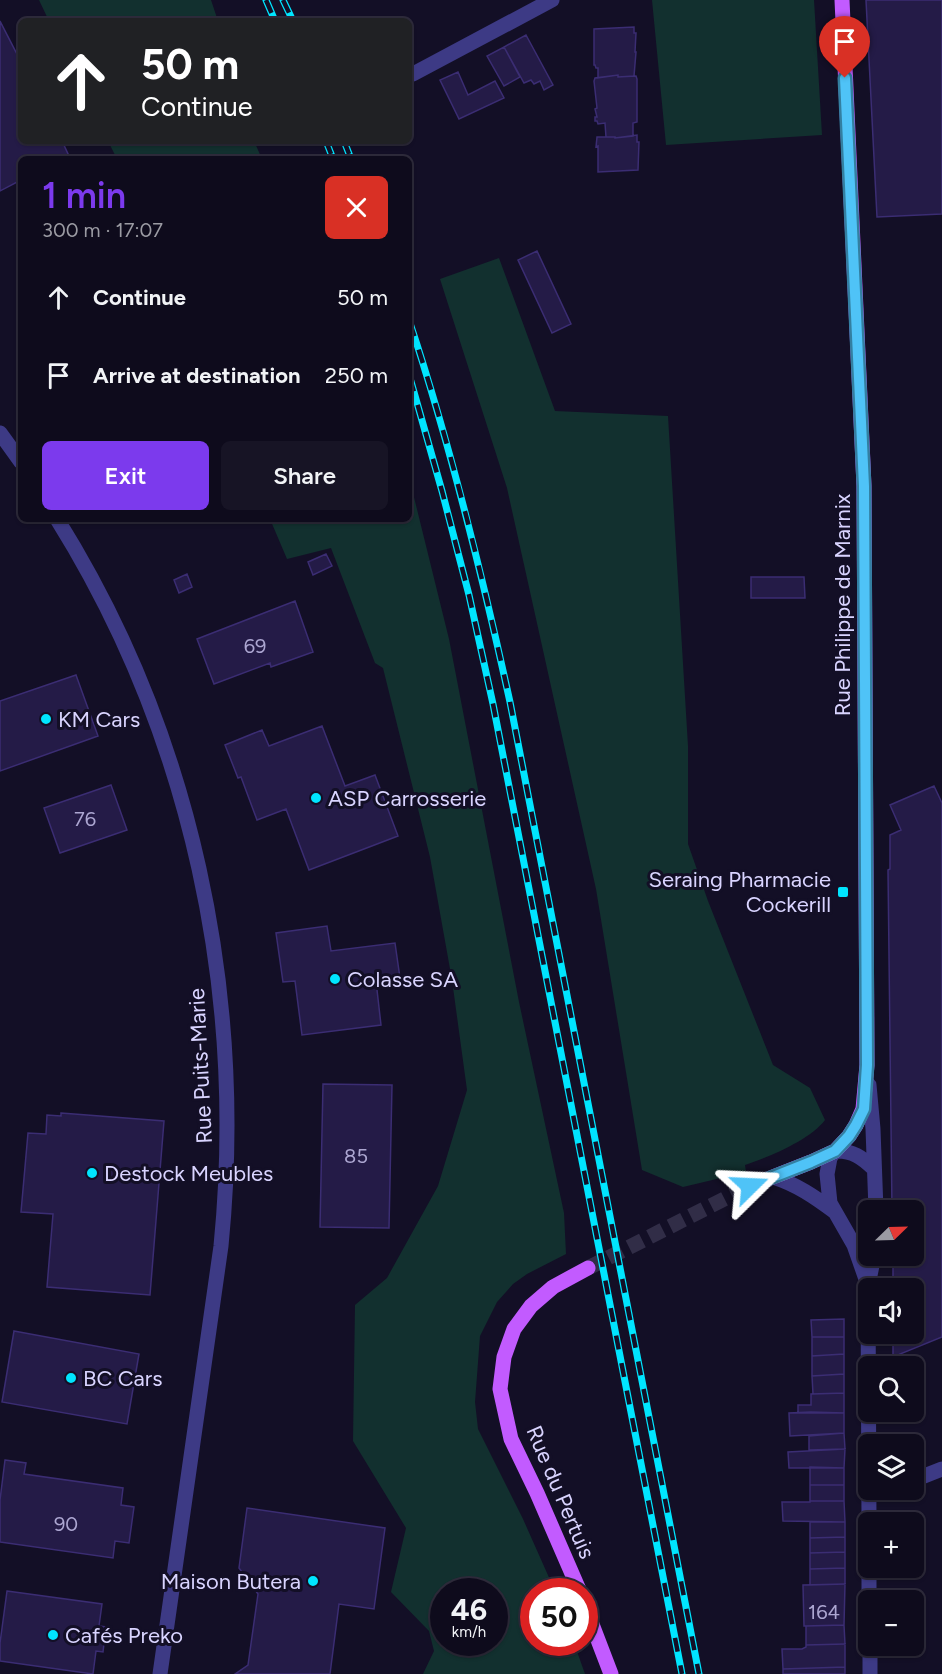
<!DOCTYPE html>
<meta charset="utf-8">
<style>
:root{--surface:#0e0b1c;--page:#171425;--text:#f1f3f6;--muted:#9b9ba3;--line:#2e2b3b;--accent:#7c3aed}
body{margin:0;font-family:Figtree,sans-serif;background:var(--page);color:var(--text);height:100vh;display:flex;flex-direction:column;font-size:22px;white-space:nowrap}
*{box-sizing:border-box;margin:0}
p{font-size:20px;color:var(--muted)}
.icon{flex:none;width:33px;height:33px;fill:none;stroke:currentColor;stroke-width:2;stroke-linecap:round;stroke-linejoin:round}
.map{position:relative;flex:1;overflow:hidden}
.details{position:absolute;left:18px;top:156px;width:394px;height:366px;display:flex;flex-direction:column;background:var(--surface);border-radius:9px;box-shadow:0 2px 4px #0004,0 0 0 2px var(--line)}
.details>*{flex:none}
.top-card{position:absolute;left:18px;top:18px;width:394px;height:126px;border-radius:9px;box-shadow:0 2px 4px #0004,0 0 0 2px var(--line);background:#202124;color:#fff;overflow:hidden}
.needle{width:39px;rotate:67deg}
.buttons{position:absolute;left:858px;top:1200px;display:grid;gap:12px}
.buttons a{display:grid;place-items:center;width:66px;height:66px;border-radius:9px;background:var(--surface);box-shadow:0 2px 4px #0004,0 0 0 2px var(--line);font-size:30px}
.speed{position:absolute;left:430px;top:1578px;display:flex;gap:12px;font-size:30px;font-weight:700;text-align:center}
.speed>*{display:grid;place-content:center;width:78px;height:78px;border-radius:50%;background:var(--surface);box-shadow:0 2px 4px #0004,0 0 0 2px var(--line);line-height:1}
.speed small{font-size:15px;font-weight:400}
.speed .limit{border:9px solid #d22;background:#fff;color:#111}
.pin{position:absolute;display:grid;place-items:center;width:51px;height:51px;color:#fff;margin:-62px -26px;border-radius:50% 50% 50% 0;rotate:-45deg;box-shadow:0 0 6px #0007}
.pin .icon{rotate:45deg}
.me{position:absolute;width:66px;margin:-33px;rotate:69deg;stroke-linejoin:round;filter:drop-shadow(0 0 4px #0008)}
.turn{display:flex;align-items:center;gap:21px;height:126px;padding:0 24px;font-size:27px}
.turn .icon{width:78px;height:78px;stroke-width:2.5}
.turn b{display:block;font-size:42px;line-height:51px}
.round{display:grid;place-items:center;flex:none;width:63px;height:63px;border-radius:9px;background:var(--page)}
.summary{display:flex;align-items:center;justify-content:space-between;height:102px;padding:0 24px}
h1{font-size:36px;font-weight:600;line-height:45px;color:var(--accent)}
.primary-button{display:flex;gap:12px;margin-top:auto;padding:12px 24px}
.primary-button a{flex:1;height:69px;border-radius:9px;background:var(--accent);color:#fff;font-size:24px;font-weight:600;line-height:69px;text-align:center}
.primary-button a+a{background:var(--page);color:var(--text)}
ul{padding:0;list-style:none}
li{display:flex;align-items:center;gap:18px;height:78px;padding:0 24px}
li div{flex:1}
li b{display:block;font-size:22px}
li em{font-style:normal}
.map>svg:first-child{display:block}
.green{fill:#12302f;fill-rule:evenodd}
.building{fill:#241b47;stroke:#3b2d73;stroke-width:1.5}
.lines{fill:none;stroke-linecap:round;stroke-linejoin:round}
.major-tunnel{stroke:#312d47;stroke-width:15;stroke-dasharray:15 8;stroke-linecap:butt}
.minor{stroke:#3d3a85;stroke-width:15}
.major{stroke:#c25bff;stroke-width:15}
.rail-casing{stroke:#00e5ff;stroke-width:7}
.rail{stroke:#130f26;stroke-width:4.5;stroke-dasharray:14;stroke-linecap:butt}
.route-casing{stroke:#337fa1;stroke-width:15}
.route{stroke:#4fc3f7;stroke-width:10}
.poi-dot{fill:#00e5ff;stroke:#130f26;stroke-width:2}
.labels{text-anchor:middle;stroke-width:6;stroke-linejoin:round;paint-order:stroke}
.number-label{font-size:20px;fill:#aca6d1}
.street-label{font-size:22px;fill:#d9d4ff;stroke:#130f26}
.poi-label{font-size:22px;fill:#d9d4ff;stroke:#130f26;text-anchor:start}
</style>
<div class="map">
<svg width="942" height="1674" viewBox="0 0 942 1674">
<rect width="100%" height="100%" fill="#130f26"/>
<path class="green" d="M39,0H211L218,21H49Z
M652,0H814L822,135L666,145Z
M108,141H254L262,159H117Z
M499,258L555,411L668,416L688,746V844L708,901L773,1065L810,1088L825,1120C810,1140 769,1157 745,1165L746,1172L683,1187L642,1170L596,889L507,488L440,279Z
M410,481L449,639L519,1002L564,1213L566,1254L527,1274L513,1284L497,1302L480,1336L475,1402L478,1429L523,1519L555,1591L534,1592V1642L574,1643L585,1674H423L434,1651L429,1631L391,1592L406,1528L353,1441L355,1305L387,1278L438,1186L467,1090L452,980L430,857L383,668L375,663L331,548L287,559L270,519H410ZM444,1592H495V1642H444Z"/>
<path class="building" d="M866,0H942V214L877,217Z
M0,21L21,62V141H62L69,156L63,159H21V180L0,191Z
M634,27V33H636L635,52H636L634,76L618,77V75L598,78V68H596L595,65H594V29Z
M526,35L553,85L544,90L540,81L534,84L531,80L524,83L504,47Z
M504,47L520,77L504,86L487,56Z
M458,72L468,95L495,81L504,98L459,119L440,80Z
M618,75V77L636,76L637,79V122L633,123V136L615,138V137H606L605,123L598,124L597,121H595V117H597L595,109L597,108L594,81L595,78Z
M637,135V142H639L638,170L598,172V146L596,147L597,137H615V138Z
M537,251L571,324L552,333L518,260Z
M326,554L332,566L313,575L308,562Z
M187,574L192,587L179,593L174,580Z
M751,577H804L805,598H751Z
M295,601L313,652L271,667L270,663L214,684L197,639Z
M76,675L98,736L0,771V701Z
M322,726L345,786L375,775L398,836L309,870L286,809L257,820L241,777L238,778L225,745L262,730L269,746Z
M111,785L127,830L60,853L44,808Z
M934,786L942,803V1337L893,1357V1334H914V1288H893V1256H914V1210H892L888,870L890,869V835L901,830L890,805Z
M327,926L331,951L395,943L400,978L376,981L381,1025L302,1035L295,981L283,982L276,933Z
M323,1084L392,1085L389,1228L320,1227Z
M61,1113L164,1121L150,1295L47,1287L53,1214L21,1212L28,1133L46,1134L47,1115L61,1116Z
M844,1319V1337H812L811,1320Z
M14,1331L139,1354L127,1424L2,1402Z
M812,1337H844V1354L812,1356Z
M844,1354V1374L812,1376V1356Z
M844,1374V1393L813,1394L812,1376Z
M844,1393V1413H798V1405H811V1394Z
M811,1412L844,1413V1433L790,1436L789,1413Z
M844,1433L845,1449L809,1450V1436Z
M845,1449L844,1468H789L788,1452Z
M5,1460L26,1463L24,1474L123,1488L121,1505L134,1507L129,1543L115,1541L113,1558L0,1542V1500Z
M810,1467L844,1468V1485H810Z
M810,1485H844V1501H810Z
M810,1501H844L845,1522L783,1521L782,1502H810Z
M247,1508L385,1528L374,1609L339,1604L330,1674H235L248,1665L258,1594L239,1568Z
M810,1522H845V1537L810,1538Z
M845,1537V1552L810,1553V1538Z
M845,1552V1568L810,1569V1553Z
M845,1568V1584L810,1585V1569Z
M845,1584L844,1625L804,1626L803,1585Z
M7,1591L102,1604L99,1626L106,1627L103,1652L96,1651L93,1674L0,1661V1643Z
M844,1625L845,1644L806,1645V1626Z
M806,1645L845,1644V1667L783,1669L782,1649H802L806,1647Z
M845,1667V1674H783V1669Z"/>
<g class="lines">
<path class="major-tunnel" d="M588,1268L750,1186"/>
<path class="minor" d="M413,74L552,0
M0,433L21,462
M57,519C192,735 246,993 221,1246L160,1674
M869,1085L873,1129L876,1210
M773,1177C796,1184 815,1197 835,1212
M867,1282L854,1245L830,1203L827,1174L830,1158L835,1151C852,1150 863,1158 874,1169
M914,1480L942,1469
M869,1522L868,1285L874,1256
M869,1568V1600
M870,1646V1674"/>
<path class="major" d="M750,1186L811,1162L835,1151L849,1136L856,1125L863,1109L867,1065L864,486L842,0
M580,1592L537,1493L511,1439L500,1389L504,1357L514,1329L531,1306L553,1287L588,1268
M585,1606L611,1674"/>
<g class="rail-casing">
<path id="rail" d="M266,0L275,21
M283,0L293,21
M326,141L333,159
M344,141L351,159
M410,323C451,447 482,574 510,702L699,1674
M410,378L442,491L469,595L493,704L682,1674"/>
</g>
<use href="#rail" class="rail"/>
</g>
<g class="lines">
<g class="route-casing">
<path id="route" d="M750,1186L811,1162L835,1151L849,1136L856,1125L864,1109L867,1065L864,486L845,78"/>
</g>
<use href="#route" class="route"/>
</g>
<g class="poi-dot">
<circle cx="46" cy="719" r="6"/>
<circle cx="316" cy="798" r="6"/>
<rect x="837" y="886" width="12" height="12" rx="3"/>
<circle cx="335" cy="979" r="6"/>
<circle cx="92" cy="1173" r="6"/>
<circle cx="71" cy="1378" r="6"/>
<circle cx="313" cy="1581" r="6"/>
<circle cx="53" cy="1635" r="6"/>
</g>
<g class="labels">
<g class="number-label">
<text x="255" y="653">69</text>
<text x="85" y="826">76</text>
<text x="356" y="1163">85</text>
<text x="66" y="1531">90</text>
<text x="824" y="1619">164</text>
</g>
<g class="street-label">
<text transform="translate(842 605) rotate(-90)" y="8">Rue Philippe de Marnix</text>
<text transform="translate(200 1066) rotate(-93)" y="8">Rue Puits-Marie</text>
<text transform="translate(561 1492) rotate(67)" y="8">Rue du Pertuis</text>
</g>
<g class="poi-label">
<text x="58" y="727">KM Cars</text>
<text x="328" y="806">ASP Carrosserie</text>
<text x="831" y="887" text-anchor="end">Seraing Pharmacie<tspan x="831" dy="25">Cockerill</tspan></text>
<text x="347" y="987">Colasse SA</text>
<text x="104" y="1181">Destock Meubles</text>
<text x="83" y="1386">BC Cars</text>
<text x="301" y="1589" text-anchor="end">Maison Butera</text>
<text x="65" y="1643">Cafés Preko</text>
</g>
</g>
</svg>
<div class="buttons">
<a><svg class="needle" viewBox="-14 -14 28 28"><path d="M0-13l5 13h-10z" fill="#e53935"/><path d="M0 13l5-13h-10z" fill="#9b9ba3"/></svg></a>
<a><svg class="icon" aria-label="sound" viewBox="0 0 24 24"><path d="M4 9h4l5-4v14l-5-4H4zM17 9q2 3 0 6"/></svg></a>
<a><svg class="icon" aria-label="search" viewBox="0 0 24 24"><circle cx="10" cy="10" r="6"/><path d="M15 15l6 6"/></svg></a>
<a><svg class="icon" aria-label="layers" viewBox="0 0 24 24"><path d="M12 4l9 5-9 5-9-5zM3 14l9 5 9-5"/></svg></a>
<a>+</a>
<a>−</a>
</div>
<div class="speed"><div>46<small>km/h</small></div><div class="limit">50</div></div>
<div class="pin" style="left:845px;top:78px;background:#d93025"><svg class="icon" aria-label="arrive" viewBox="0 0 24 24"><path d="M6 21V4h12l-3 4 3 4H6"/></svg></div>
<svg class="me" style="left:750px;top:1186px" viewBox="-20 -20 40 40"><path d="M0-17L14 15 0 8-14 15z" fill="#4fc3f7" stroke="#fff" stroke-width="4"/></svg>
<div class="top-card">
<div class="turn"><svg class="icon" aria-label="ahead" viewBox="0 0 24 24"><path d="M12 20V5M6 11l6-6 6 6"/></svg><div><b>50 m</b>Continue</div></div>
</div>
<section class="details">
<div class="summary"><div><h1>1 min</h1><p>300 m · 17:07</p></div><a class="round" style="background:#d93025;color:#fff"><svg class="icon" aria-label="close" viewBox="0 0 24 24"><path d="M6 6l12 12M18 6L6 18"/></svg></a></div>
<ul>
<li><svg class="icon" aria-label="ahead" viewBox="0 0 24 24"><path d="M12 20V5M6 11l6-6 6 6"/></svg><div><b>Continue</b></div><em>50 m</em></li>
<li><svg class="icon" aria-label="arrive" viewBox="0 0 24 24"><path d="M6 21V4h12l-3 4 3 4H6"/></svg><div><b>Arrive at destination</b></div><em>250 m</em></li>
</ul>
<div class="primary-button"><a>Exit</a><a>Share</a></div>
</section>
</div>
